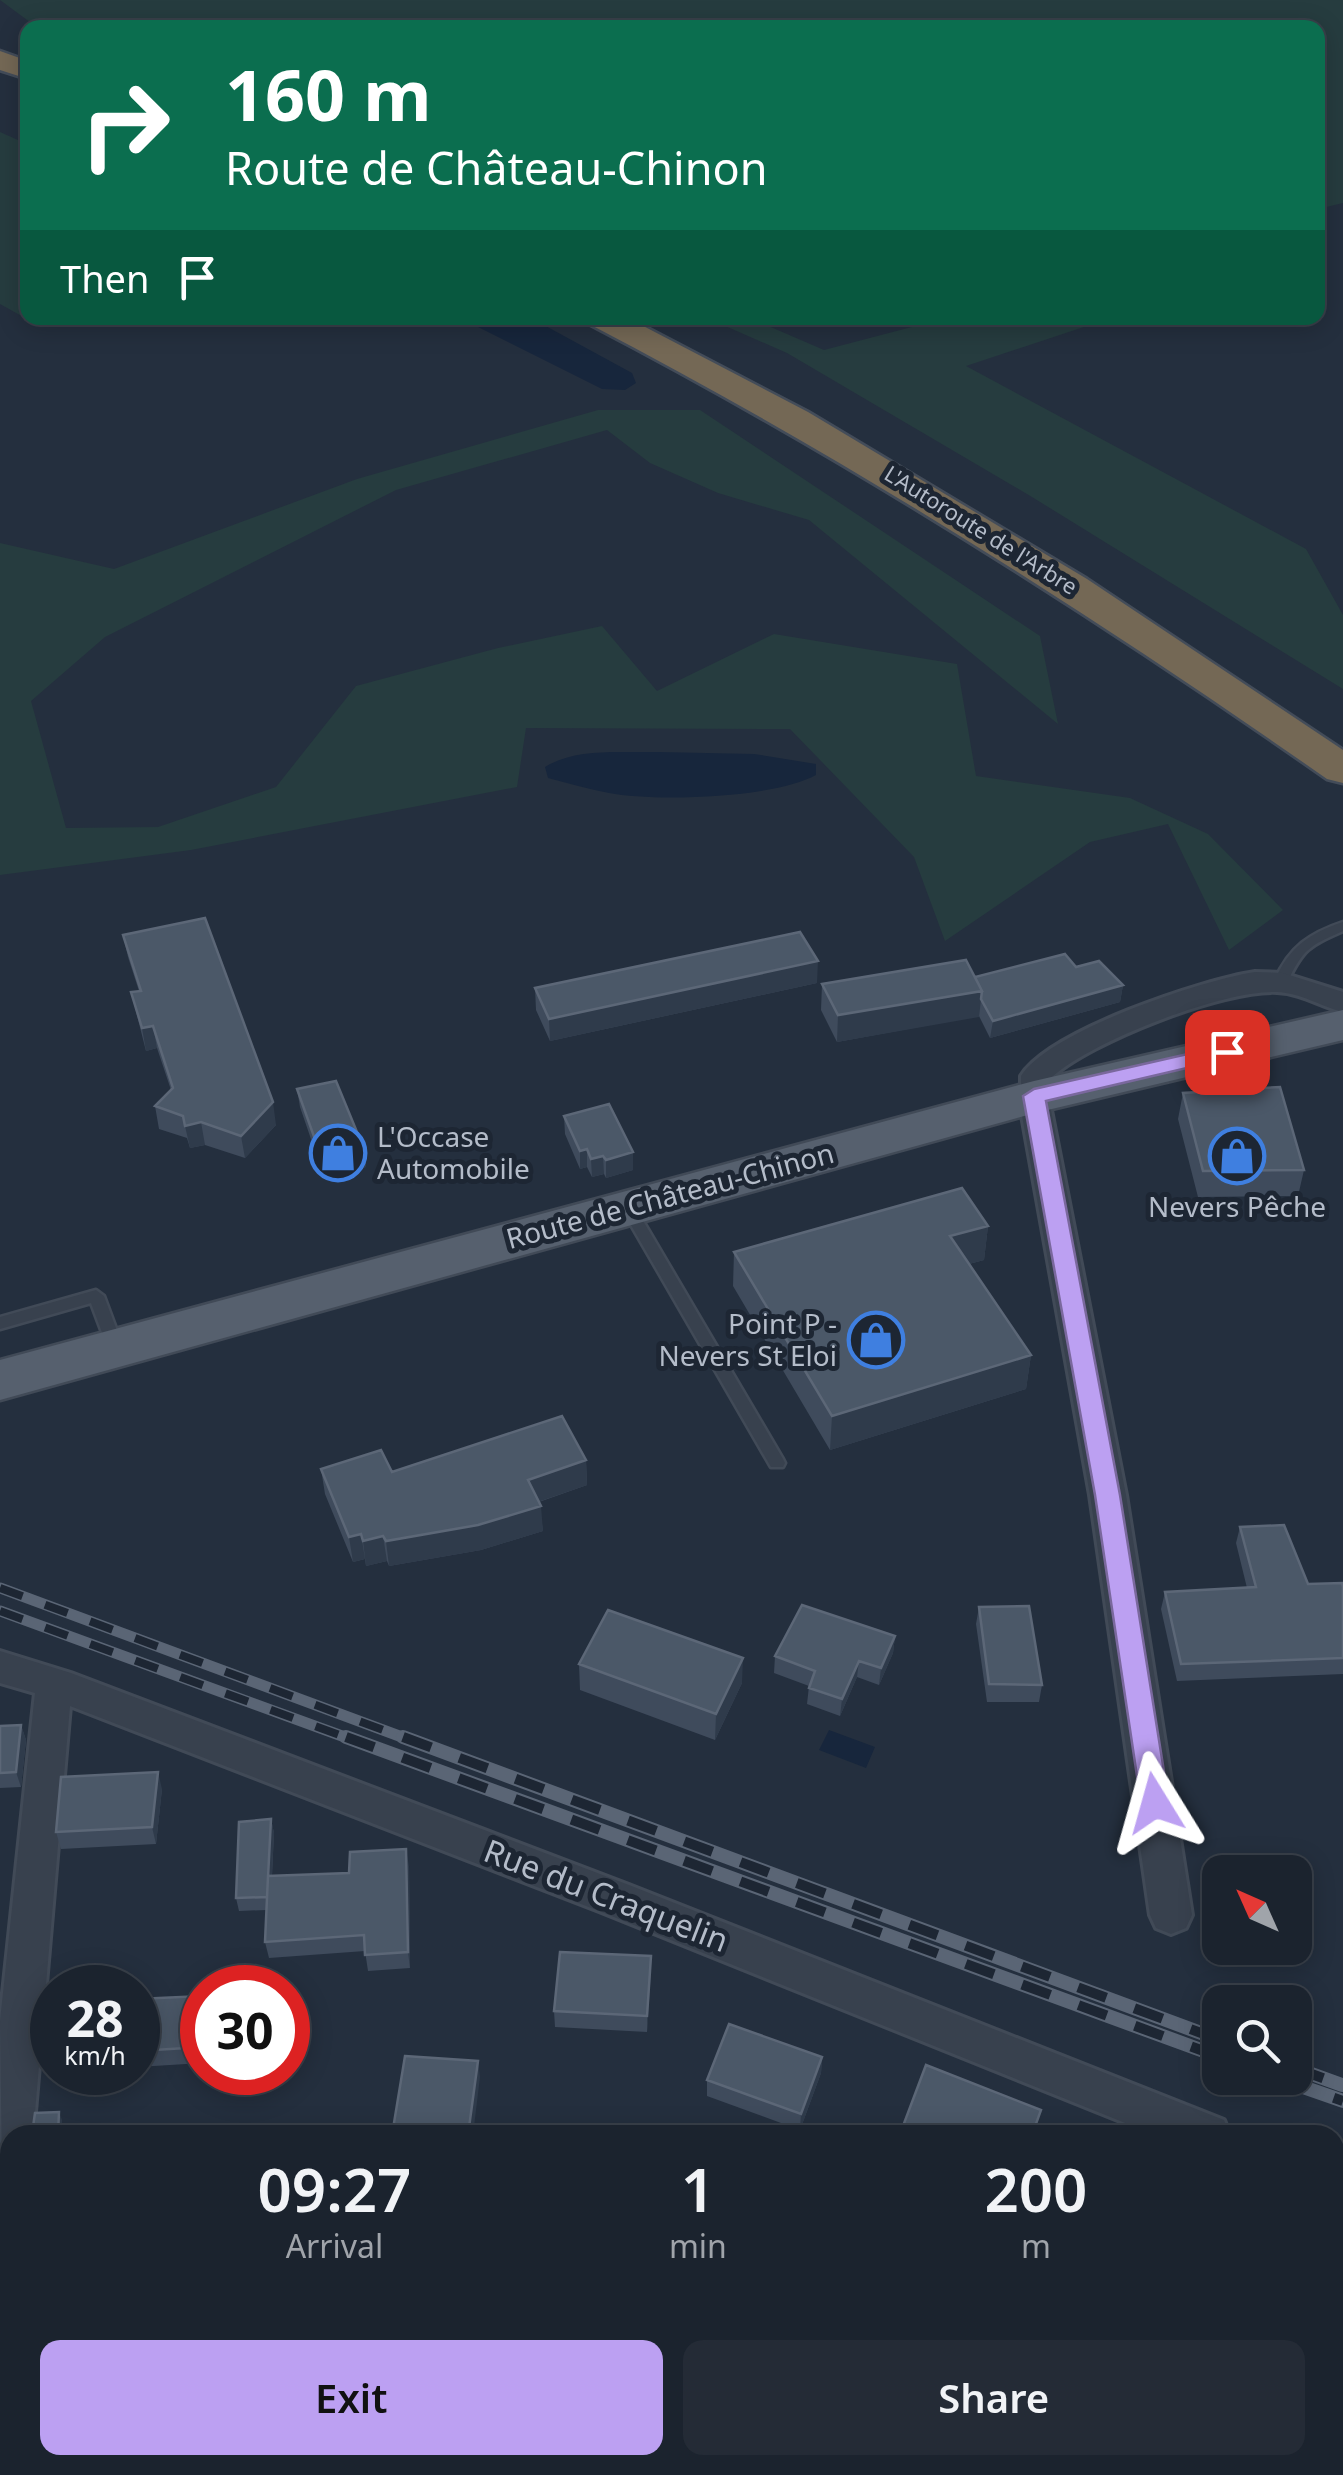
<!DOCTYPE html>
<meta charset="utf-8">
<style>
:root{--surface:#1b232e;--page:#242b36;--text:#f1f3f6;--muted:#a0a4aa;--line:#39404a;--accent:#bca0f2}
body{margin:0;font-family:"Noto Sans",sans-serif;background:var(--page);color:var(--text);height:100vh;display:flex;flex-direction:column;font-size:38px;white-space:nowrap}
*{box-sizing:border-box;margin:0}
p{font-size:32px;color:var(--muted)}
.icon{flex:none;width:55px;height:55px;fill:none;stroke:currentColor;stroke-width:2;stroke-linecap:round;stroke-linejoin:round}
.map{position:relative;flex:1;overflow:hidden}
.panel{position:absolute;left:0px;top:2125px;width:1345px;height:350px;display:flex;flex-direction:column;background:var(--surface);border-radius:30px 30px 0 0;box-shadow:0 5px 25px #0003,0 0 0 2px var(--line)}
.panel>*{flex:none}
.top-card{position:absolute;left:20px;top:20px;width:1305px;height:305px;border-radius:20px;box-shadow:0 5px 25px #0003,0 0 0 2px var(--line);background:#0b6e4f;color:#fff;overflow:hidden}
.needle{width:65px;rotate:315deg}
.tools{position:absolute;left:1202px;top:1855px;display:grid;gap:20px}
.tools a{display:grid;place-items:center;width:110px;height:110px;border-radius:20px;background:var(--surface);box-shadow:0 5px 25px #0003,0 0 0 2px var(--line);font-size:50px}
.speed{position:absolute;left:30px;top:1965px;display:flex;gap:20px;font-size:50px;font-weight:700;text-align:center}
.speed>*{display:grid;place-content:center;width:130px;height:130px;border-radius:50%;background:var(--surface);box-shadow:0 5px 25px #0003,0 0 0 2px var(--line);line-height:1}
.speed small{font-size:25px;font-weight:400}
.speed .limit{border:15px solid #d22;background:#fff;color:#111}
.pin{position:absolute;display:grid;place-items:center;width:85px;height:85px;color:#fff;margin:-42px;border-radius:20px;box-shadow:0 5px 15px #0006}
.me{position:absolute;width:110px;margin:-55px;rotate:352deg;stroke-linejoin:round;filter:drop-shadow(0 0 8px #0008)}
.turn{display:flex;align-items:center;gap:35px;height:210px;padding:0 40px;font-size:45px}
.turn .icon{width:130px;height:130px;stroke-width:2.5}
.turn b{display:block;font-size:70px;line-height:85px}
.then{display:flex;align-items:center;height:95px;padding:0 40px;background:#0003;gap:20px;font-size:38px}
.eta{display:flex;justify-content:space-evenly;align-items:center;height:170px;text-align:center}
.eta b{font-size:60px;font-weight:600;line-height:70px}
.primary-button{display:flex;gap:20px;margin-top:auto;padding:20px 40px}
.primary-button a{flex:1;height:115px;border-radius:20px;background:var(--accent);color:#111;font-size:40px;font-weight:600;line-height:115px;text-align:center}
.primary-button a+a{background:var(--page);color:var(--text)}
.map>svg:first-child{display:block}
.green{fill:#263c3f}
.water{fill:#17263c}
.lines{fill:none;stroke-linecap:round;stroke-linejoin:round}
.lane-casing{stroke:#414a57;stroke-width:5}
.street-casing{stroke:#414a57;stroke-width:6}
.primary-casing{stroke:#414a57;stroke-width:5}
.highway-casing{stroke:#434c59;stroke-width:5}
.lane{fill:#38414e;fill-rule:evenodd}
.street{fill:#38414e;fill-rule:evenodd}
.primary{fill:#56606e;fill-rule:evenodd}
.highway{fill:#746855;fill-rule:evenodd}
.rail-far1-casing{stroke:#5a6575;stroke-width:11}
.rail-casing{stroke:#5a6575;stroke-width:14}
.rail-far1{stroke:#1d2633;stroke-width:8;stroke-dasharray:24;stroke-linecap:butt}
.rail{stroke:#1d2633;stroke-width:10;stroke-dasharray:30;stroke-linecap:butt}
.wall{fill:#3f4b5c}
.shaded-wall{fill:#2f3b4b}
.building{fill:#4b5868;stroke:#5c6777;stroke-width:2.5}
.route{fill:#bca0f2;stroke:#7a689d;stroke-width:2.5}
.labels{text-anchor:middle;stroke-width:10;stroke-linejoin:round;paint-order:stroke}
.far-street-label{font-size:22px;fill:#b4bcc9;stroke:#1d2633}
.poi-label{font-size:28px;fill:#b4bcc9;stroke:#1d2633;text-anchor:start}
.street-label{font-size:28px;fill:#b4bcc9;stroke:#1d2633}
.near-street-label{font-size:32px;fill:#b4bcc9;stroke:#1d2633}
</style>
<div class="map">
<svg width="1343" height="2475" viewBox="0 0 1343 2475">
<rect width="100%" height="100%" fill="#242f3e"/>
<path class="green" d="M0,0H1343V203L1318,209V28H38Z
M0,132L27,144L28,318H31L27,319L0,304Z
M707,318H750L824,350L946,318L1108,319L966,366L1306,549L1343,615V689L1032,497L787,353Z
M598,410H700L1040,636L1058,724L809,520L718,493L650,463L607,430L396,490L105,637L31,701L66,828L158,827L276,787L356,686L498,648L602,626L657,691L774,634L957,664L976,776L1130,798L1208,834L1283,910L1229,950L1168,824L1090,842L945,941L914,857L790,729L526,728L517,787L191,850L0,875V543L114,569L357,479Z"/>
<path class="water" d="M460,318H531L632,373L636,383L625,390L602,389Z
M658,752L754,754L816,764V775C775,798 656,802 609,793C588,789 568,783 548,778L545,767C577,747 622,753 658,752Z
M829,1730L875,1747L866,1768L819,1750Z"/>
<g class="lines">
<g class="lane-casing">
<path id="lane" d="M1343,922V931C1309,946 1303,949 1287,983H1277L1275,980C1289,947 1310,933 1343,922Z
M627,1201L632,1202L783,1459L785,1463L783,1467H771L620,1206Z
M96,1290L104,1296L123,1347L121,1351H109L91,1303L0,1329V1317Z
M1335,2159L1343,2162V2182L1335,2179Z"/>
</g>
<g class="street-casing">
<path id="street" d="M1255,972L1283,973L1343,992V1012C1320,1006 1301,993 1277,992C1225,989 1089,1042 1051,1078V1110L1126,1495L1192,1915L1186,1928L1171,1934L1156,1928L1150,1915L1090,1495L1021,1110V1076C1049,1031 1202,980 1255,972Z
M0,1651L71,1673L629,1885L1224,2120L1230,2135H1155L599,1911L70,1706L33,2135H10V2243L3,2246L0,2021L35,1693L0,1683Z
M1266,2465H1314L1315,2475H1267Z"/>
</g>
<g class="primary-casing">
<path id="primary" d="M1343,1010V1040L1035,1113L0,1400V1360L1034,1081Z"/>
</g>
<g class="highway-casing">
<path id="highway" d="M0,51L28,61V79L0,70Z
M586,318H628L808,412L1087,579L1343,750V783L1327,779C1090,613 848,459 591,325Z"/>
</g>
<use href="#lane" class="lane"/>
<use href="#street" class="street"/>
<use href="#primary" class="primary"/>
<use href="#highway" class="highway"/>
<g class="rail-far1-casing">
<path id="rail-far1" d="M0,1588L410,1740
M0,1611L353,1740"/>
</g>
<g class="rail-casing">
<path id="rail" d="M346,1737L1220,2057
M403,1737L1220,2040
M1295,2068L1342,2085
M1277,2078L1343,2101"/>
</g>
<use href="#rail-far1" class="rail-far1"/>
<use href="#rail" class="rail"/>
</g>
<path class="wall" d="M123,935L276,1125L245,1158L205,1145L190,1148L187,1138L159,1129L155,1106L171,1090L157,1048L146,1051L131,992L139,991L128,957Z
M1076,967L1123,985L1120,1002L990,1038L979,1016L837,1042L821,1010L822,984L975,977Z
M817,983L550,1041L536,1010L535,988Z
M297,1089L364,1149L366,1167L324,1177L300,1107Z
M1183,1093L1304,1170L1298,1196L1198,1197L1178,1119Z
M564,1116L633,1170L606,1178L604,1174L592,1177L587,1167L580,1169L565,1134Z
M988,1226L984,1260L969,1264L1031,1355L1026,1389L830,1450L733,1286L734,1252Z
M586,1460L587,1485L539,1502L543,1531L481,1550L389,1566L387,1561L366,1566L365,1559L353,1562L325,1494L321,1469L392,1472Z
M1240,1527L1308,1584L1343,1587V1674L1177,1681L1161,1609L1165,1592L1247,1588L1236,1543Z
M979,1607L1042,1685L1039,1702H987L976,1624Z
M895,1636L893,1653L879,1685L857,1677L840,1716L807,1704L809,1686L774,1673L775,1656Z
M579,1664L742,1683L715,1740L580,1690Z
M21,1725L26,1740L21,1787L0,1788V1726Z
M162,1789L156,1844L61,1849L56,1832Z
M271,1819L274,1833L272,1876L349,1873L409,1866L410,1968L368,1971L365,1951L269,1958L265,1942L266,1910L239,1911L236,1898Z
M651,1956L647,2032L555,2027L554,2011Z
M202,1996V2063L138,2067V1999Z
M822,2057L821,2073L800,2130L707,2096V2080Z
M71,2072H117L114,2093L77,2094L71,2078Z
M1038,2124L1034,2135H901L903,2126Z"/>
<path class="shaded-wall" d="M818,961L817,983L550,1041L549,1019Z
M1123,985L1120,1002L990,1038L993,1021Z
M982,991L979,1017L837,1042L838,1015Z
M153,1026L157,1048L146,1051L142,1028Z
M273,1102L276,1125L245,1158L241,1136Z
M201,1122L205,1145L190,1148L185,1126Z
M364,1149L366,1167L324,1177L322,1159Z
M587,1149V1167L580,1169V1151Z
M633,1152V1170L606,1178V1160Z
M603,1156L604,1174L592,1177L591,1159Z
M988,1226L984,1260L946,1270L950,1236Z
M1031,1355L1026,1389L830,1450L832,1416Z
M586,1460L587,1485L529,1505L528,1480Z
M541,1506L543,1531L481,1550L389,1566L386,1541Z
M361,1534L365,1559L353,1562L349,1537Z
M383,1536L387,1561L366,1566L363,1541Z
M895,1636L893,1653L879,1685L881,1668Z
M743,1658L742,1683L715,1740L716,1714Z
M859,1661L857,1677L840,1716L842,1699Z
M21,1725L26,1740L21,1787L16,1772Z
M158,1772L162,1789L156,1844L152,1827Z
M271,1819L274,1833L270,1910L267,1897Z
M406,1849L409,1866L410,1968L408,1952Z
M651,1956V1973L647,2032V2016Z
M822,2057L821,2073L800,2130L801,2114Z
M478,2061L480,2077L473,2135H468Z
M109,2072H117L114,2093L109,2077Z
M59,2112L62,2120V2135H58Z
M270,2465H274V2475H270Z"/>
<path class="building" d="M205,918L273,1102L241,1136L201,1122L185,1126L183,1116L155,1106L173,1088L153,1026L142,1028L131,992L141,991L123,935Z
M800,932L818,961L549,1019L535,988Z
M1065,954L1076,967L1099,961L1123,985L993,1021L981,999L982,991L975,977Z
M966,960L982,991L838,1015L822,984Z
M336,1081L364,1149L322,1159L297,1089Z
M1280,1087L1304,1170L1203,1171L1183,1093Z
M609,1104L633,1152L606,1160L603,1156L591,1159L587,1149L580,1151L564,1116Z
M962,1188L988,1226L950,1236L1031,1355L832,1416L734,1252Z
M562,1416L586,1460L528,1480L541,1506L478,1525L386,1541L383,1536L363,1541L361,1534L349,1537L321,1469L381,1450L392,1472Z
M1284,1525L1308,1584L1342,1583L1343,1587V1658L1181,1664L1165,1592L1256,1587L1240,1527Z
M802,1605L895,1636L881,1668L859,1661L842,1699L809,1688L815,1671L775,1656Z
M1029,1606L1042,1685L989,1684L979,1607Z
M608,1610L743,1658L716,1714L579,1664Z
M21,1725L16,1772L0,1773V1726Z
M158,1772L152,1827L56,1832L61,1777Z
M271,1819L267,1897L236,1898L239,1822Z
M406,1849L408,1952L365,1955L364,1935L265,1942L268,1876L349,1873L350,1852Z
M560,1952L651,1956L647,2016L554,2011Z
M202,1996V2047L138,2051V1999Z
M729,2024L822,2057L801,2114L707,2080Z
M405,2056L478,2061L468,2135H392Z
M926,2065L1041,2110L1032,2135H925L903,2126Z
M71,2072H109V2077L71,2078Z
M59,2112L58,2135H27V2131L33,2127L35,2113Z
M141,2465H270V2475H141Z
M718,2465H756L771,2469L772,2465H828L827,2469L841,2475H716Z
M904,2465H924L945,2472L947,2475H887V2472L903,2473Z"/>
<path class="route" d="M1227,1045L1238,1052L1234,1057L1046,1101L1120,1495L1169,1803L1165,1811L1155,1815L1145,1811L1141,1803L1095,1495L1023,1096L1034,1089Z"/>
<defs>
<g id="shop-ring" transform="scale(2.875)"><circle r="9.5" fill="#1d2633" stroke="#3f7fe0" stroke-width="1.5"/><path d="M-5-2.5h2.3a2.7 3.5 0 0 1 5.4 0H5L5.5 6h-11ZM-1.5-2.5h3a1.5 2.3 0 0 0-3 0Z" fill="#3f7fe0"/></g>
</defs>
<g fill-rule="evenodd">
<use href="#shop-ring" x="338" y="1153"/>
<use href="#shop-ring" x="1237" y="1156"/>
<use href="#shop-ring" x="876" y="1340"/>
</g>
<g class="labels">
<g class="far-street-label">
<text transform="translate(981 530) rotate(32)" y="8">L'Autoroute de l'Arbre</text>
</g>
<g class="poi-label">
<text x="377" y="1147">L'Occase<tspan x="377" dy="32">Automobile</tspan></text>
<text x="1237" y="1217" text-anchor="middle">Nevers Pêche</text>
<text x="837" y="1334" text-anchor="end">Point P -<tspan x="837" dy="32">Nevers St Eloi</tspan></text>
</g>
<g class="street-label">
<text transform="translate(670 1196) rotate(-15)" y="10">Route de Château-Chinon</text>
</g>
<g class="near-street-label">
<text transform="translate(606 1896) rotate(21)" y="11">Rue du Craquelin</text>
</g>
</g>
</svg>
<div class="tools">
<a><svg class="needle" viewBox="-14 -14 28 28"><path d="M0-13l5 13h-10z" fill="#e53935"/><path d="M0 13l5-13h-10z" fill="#a0a4aa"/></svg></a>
<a><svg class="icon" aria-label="search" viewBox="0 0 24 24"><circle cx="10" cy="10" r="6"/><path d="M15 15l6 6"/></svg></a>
</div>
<div class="speed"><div>28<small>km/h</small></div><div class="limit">30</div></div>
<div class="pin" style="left:1227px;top:1052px;background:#d93025"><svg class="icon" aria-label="arrive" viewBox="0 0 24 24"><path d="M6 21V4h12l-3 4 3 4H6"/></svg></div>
<svg class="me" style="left:1155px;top:1803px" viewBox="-20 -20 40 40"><path d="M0-17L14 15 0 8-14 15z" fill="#bca0f2" stroke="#fff" stroke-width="4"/></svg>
<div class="top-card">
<div class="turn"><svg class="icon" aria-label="right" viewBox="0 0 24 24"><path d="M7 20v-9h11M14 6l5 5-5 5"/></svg><div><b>160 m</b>Route de Château-Chinon</div></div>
<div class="then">Then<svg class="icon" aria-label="arrive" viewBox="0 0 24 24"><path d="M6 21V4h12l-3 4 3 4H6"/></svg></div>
</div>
<section class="panel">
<div class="eta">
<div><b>09:27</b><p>Arrival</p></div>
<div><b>1</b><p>min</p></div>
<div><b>200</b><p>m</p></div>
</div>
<div class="primary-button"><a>Exit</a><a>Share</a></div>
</section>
</div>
